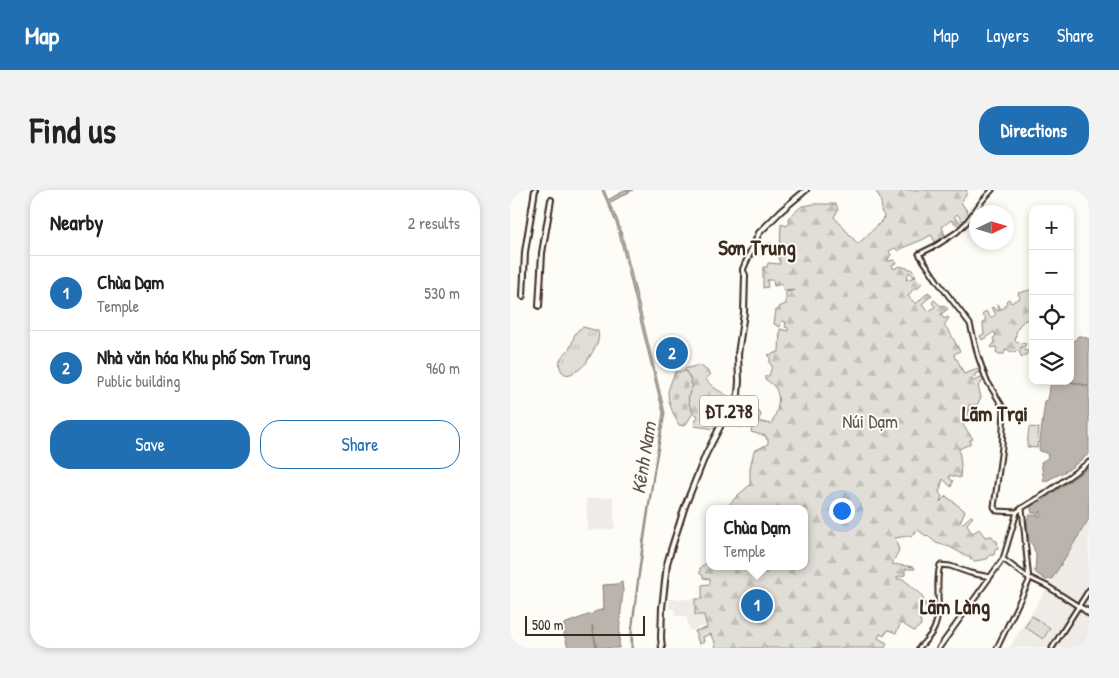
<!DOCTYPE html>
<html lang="en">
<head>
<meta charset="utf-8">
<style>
  body { margin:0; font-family:"Patrick Hand",sans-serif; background:#f2f2f2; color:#222 }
  .controls { position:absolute; right:15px; top:15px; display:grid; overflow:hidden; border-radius:10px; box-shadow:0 2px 8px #0003 }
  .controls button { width:45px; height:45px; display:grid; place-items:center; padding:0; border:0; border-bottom:1px solid #e0e0e0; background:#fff; color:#222; font:25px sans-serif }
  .compass { position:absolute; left:459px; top:15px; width:45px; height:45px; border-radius:50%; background:#fff; box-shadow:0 2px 8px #0003; rotate:86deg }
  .scale { position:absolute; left:15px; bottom:12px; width:120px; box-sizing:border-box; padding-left:5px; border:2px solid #3b2a1e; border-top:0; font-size:14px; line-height:18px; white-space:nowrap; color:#3b2a1e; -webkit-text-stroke:4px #fdfcf7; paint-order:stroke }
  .you { position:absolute; left:331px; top:320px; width:18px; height:18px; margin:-12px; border:4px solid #fff; border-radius:50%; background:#1a73e8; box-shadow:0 0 0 8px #1a73e833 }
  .badge { display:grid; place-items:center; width:32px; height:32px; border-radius:50%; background:#1f6fb2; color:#fff; font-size:16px; font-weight:700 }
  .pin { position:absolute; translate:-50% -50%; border:2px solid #fff; box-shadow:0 1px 5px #0006 }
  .popup { position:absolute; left:196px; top:315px; width:102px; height:65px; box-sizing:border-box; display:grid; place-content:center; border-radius:10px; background:#fff; filter:drop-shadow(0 1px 4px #0005); font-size:16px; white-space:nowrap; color:#767676 }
  .popup b { font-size:19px; color:#222 }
  .popup::after { content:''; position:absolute; left:50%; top:100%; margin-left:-10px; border:10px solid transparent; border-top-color:#fff }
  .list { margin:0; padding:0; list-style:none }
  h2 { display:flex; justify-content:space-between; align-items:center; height:65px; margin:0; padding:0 20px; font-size:21px }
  h2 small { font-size:16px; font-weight:400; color:#767676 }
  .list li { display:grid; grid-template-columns:32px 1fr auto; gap:15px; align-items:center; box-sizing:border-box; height:75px; padding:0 20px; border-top:1px solid #e0e0e0 }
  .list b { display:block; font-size:19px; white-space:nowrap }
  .list p { margin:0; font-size:16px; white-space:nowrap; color:#767676 }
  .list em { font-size:16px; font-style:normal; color:#767676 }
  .actions { display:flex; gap:10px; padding:15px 20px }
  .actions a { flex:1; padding:11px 0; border:1px solid #1f6fb2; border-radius:20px; text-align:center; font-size:18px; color:#1f6fb2 }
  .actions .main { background:#1f6fb2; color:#fff }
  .icon { flex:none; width:28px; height:28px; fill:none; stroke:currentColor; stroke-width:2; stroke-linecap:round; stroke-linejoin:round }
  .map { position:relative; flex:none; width:579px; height:458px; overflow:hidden; border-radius:20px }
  header { display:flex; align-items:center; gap:30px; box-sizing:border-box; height:70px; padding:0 25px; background:#1f6fb2; color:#fff }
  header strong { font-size:24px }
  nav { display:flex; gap:28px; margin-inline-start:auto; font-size:18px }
  .intro { display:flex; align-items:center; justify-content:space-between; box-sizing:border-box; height:120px; padding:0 30px }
  h1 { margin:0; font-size:35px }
  .button { padding:12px 22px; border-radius:20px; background:#1f6fb2; color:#fff; font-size:18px; font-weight:700 }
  main { display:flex; gap:30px; padding:0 30px }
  aside { flex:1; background:#fff; border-radius:20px; box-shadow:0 2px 8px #0003 }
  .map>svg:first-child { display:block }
  .built { fill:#efece7 }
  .grass { fill:url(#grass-tufts); stroke:#8e847a }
  .forest { fill:url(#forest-firs); stroke:#8e847a }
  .cemetery { fill:url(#cemetery-stones); stroke:#8e847a }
  .garden { fill:#e1ded7; stroke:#8e847a }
  .water { fill:#bbb4ad; stroke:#887d74 }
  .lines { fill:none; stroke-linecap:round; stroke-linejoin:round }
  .secondary-casing { stroke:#3b2a1e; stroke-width:7 }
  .primary-casing { stroke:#3b2a1e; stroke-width:8 }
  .secondary { stroke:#fdfcf7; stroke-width:3 }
  .primary { stroke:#fdfcf7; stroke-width:4 }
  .labels { text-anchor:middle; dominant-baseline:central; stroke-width:4; stroke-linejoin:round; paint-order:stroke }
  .shield { fill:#fdfcf7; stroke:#75695f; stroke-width:1 }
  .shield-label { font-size:18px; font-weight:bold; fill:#3b2a1e }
  .park-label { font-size:19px; fill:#64574c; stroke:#fdfcf7 }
  .water-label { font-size:20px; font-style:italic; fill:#615349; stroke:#fdfcf7 }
  .quarter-label { font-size:21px; font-weight:bold; fill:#3b2a1e; stroke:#fdfcf7 }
</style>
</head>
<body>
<header>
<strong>Map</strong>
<nav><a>Map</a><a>Layers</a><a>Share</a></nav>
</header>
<div class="intro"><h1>Find us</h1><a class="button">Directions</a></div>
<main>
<aside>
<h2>Nearby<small>2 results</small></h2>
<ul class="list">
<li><span class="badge">1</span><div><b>Chùa Dạm</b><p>Temple</p></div><em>530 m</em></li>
<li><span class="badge">2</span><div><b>Nhà văn hóa Khu phố Sơn Trung</b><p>Public building</p></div><em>960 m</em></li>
</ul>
<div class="actions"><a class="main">Save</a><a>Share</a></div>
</aside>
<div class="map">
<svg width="579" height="458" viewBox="0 0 579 458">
  <defs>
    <pattern id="grass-tufts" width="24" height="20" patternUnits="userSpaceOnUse" patternTransform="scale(1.25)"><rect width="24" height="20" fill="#e1ded7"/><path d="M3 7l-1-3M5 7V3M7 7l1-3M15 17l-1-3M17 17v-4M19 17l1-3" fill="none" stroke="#c2bfb8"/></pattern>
    <pattern id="forest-firs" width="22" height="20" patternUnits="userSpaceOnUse" patternTransform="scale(1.25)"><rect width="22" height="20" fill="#e1ded7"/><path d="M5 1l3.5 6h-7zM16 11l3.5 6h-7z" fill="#c2bfb8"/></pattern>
    <pattern id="cemetery-stones" width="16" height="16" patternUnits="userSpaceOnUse" patternTransform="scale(1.25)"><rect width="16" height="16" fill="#e1ded7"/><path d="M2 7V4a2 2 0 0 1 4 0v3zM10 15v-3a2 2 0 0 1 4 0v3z" fill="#c2bfb8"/></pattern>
  </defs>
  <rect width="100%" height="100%" fill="#fdfcf7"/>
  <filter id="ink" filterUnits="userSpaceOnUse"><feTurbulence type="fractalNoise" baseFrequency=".02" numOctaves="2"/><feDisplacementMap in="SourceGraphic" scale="10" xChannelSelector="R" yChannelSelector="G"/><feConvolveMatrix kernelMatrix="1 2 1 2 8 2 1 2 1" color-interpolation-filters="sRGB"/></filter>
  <g filter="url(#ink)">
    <!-- built -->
    <g class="built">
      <path d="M103,307L105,338L104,339L78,341L76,309Z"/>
      <path d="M579,331V458H499L536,400Z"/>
      <path d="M160,409H184L185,425H194L196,435L180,441L176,426H164L165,419H159Z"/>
    </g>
    <!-- grass -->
    <g class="grass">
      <path d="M73,137L88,141C90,151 86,155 82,163C80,166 78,170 76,173C71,179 56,191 51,180C49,176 49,172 51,168C53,165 57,162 59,159C65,151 61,143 73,137Z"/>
      <path d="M519,237L529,238L527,258L517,257Z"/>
    </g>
    <!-- forest -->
    <g class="forest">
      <path d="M365,0H457L456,5L451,12L459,24L454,33L447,24L444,27L453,34L450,37L441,30L432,37L436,48L426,53L421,45C411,52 398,54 388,61L385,58L379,61L381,65L378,69V71L385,70L386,73L382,75L384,79L389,76L401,79L406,86L404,87L399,82L396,90L406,87L412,93L407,99L405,97L398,106L406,114L418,102L422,105L412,114L419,121L425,117L422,113L424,110L431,116L433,115L438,119L431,124L434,129L438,127L439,128L434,135L439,141L450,161L444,164L445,169H447L454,184L468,179L470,182L465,184V186L461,190L463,191L474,187L475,189L468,196L471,207L467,215H459L458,226L453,225V235L463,249L460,250V254L449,259L451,275L450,288L440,285L439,288L443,291L441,297L433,289L429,303L432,306L430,312L436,306L455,321L450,332L453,333L461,326L463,327L457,334L459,339L463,343L469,339L475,347L482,346L485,351H487L488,358L485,359L484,365H480L477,369L465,371L440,357L426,353L417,345L416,346L408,340L401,347L398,346L385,348L389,360L382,374L404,377L405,379H395V385L387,387V389H393L411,404L416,415L409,421L411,435L404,441L391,433L386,443L378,440L374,446L370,444L368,448L377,453L375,458H206L204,449L202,448L201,444L193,447L194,452L189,454L185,441L197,438L194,425H185V409H192V395L200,394V389L193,388V385L190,384V378L196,373L198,376L211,377V376H294V319H215L228,305L240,295V278L244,261L258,254V249H256V246L241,242L242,238L229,237L226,230L231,229L232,231L241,230L242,221H249L251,225L248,231L261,234C268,222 273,204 262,194C260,192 257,191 255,189V186H259L262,176L259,172H260V166L258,165L269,162L270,139L278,141V138L275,137L276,132L272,131L270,137L264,134L266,120H269V117L276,114V102L285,100L273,101L272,94L264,96L263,90H257L258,97L253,98V77H257L258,73L270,74L266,60L256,61L259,53L269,56L270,58L271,34L277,36L280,32L278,28L292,16L305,14H326L328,20L324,27L348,54L373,30L374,26L371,21C373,14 369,5 365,0Z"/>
      <path d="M520,100L523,101V130H515C507,136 506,142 505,151L516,154L514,157H511L510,158L519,162L512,168L509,161L502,162L496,159L494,164H489L486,162L487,158L485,157L482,158L481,157L485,152L483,148L486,146L484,142L472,150L470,146L474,144L473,134L476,128L472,125L476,121L481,128L486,124L481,118L483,117L487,121L489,120L487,114H488L491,119L495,117V115L497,113L496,111L499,109L501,113L503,112L504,111L510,108L508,103Z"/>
      <path d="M190,175L201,184L196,189C201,198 211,201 219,207V210L216,211C216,220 206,225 204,234L206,237L205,239L184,236L185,232L188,226C176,220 176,206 183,196C179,191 179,185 174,179Z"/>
    </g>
    <!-- cemetery -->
    <path class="cemetery" d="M176,181L181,190L180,192L183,196C176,206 178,213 183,223L175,236L169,235C164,226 158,213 158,202C159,196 163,188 165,182Z"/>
    <!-- garden -->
    <path class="garden" d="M522,426L540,438L533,449L515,437Z"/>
    <!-- water -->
    <g class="water">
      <path d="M92,0H94L98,10L115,0H123L99,13L107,29L112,44L155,223L145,278L129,388L122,442L123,458H121V442L132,355L153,223L107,35Z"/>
      <path d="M568,146H572L579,149V196L560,191V152L565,150Z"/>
      <path d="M541,191H557L579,197V264L558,280L534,292L531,272L538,268L537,263L530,261L529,258L535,211L538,210Z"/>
      <path d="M579,277V329L542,389L536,390L527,384L525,382L526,365L523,356L519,351L517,330L519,325L531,326V321L529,324L522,323L520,315L529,309L531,312Z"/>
      <path d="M111,392H112L113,401L110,430L109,458H87L82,435L86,458H58L53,440L54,434L78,425H81L84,422L94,419L93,395L107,394Z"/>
    </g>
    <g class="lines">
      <defs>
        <g id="secondary">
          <path d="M482,0L472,11L456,33L447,42L427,55L409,64L428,92L460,134L468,166L476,189L494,219L492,257L484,317L487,321L507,322"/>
          <path d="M493,369L516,386L537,396L568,416L579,421"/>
          <path d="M569,416L579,424"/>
          <path d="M409,458C414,452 421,446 424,439C433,419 424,396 430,375L440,376L460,383L480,387"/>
          <path d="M429,458L493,369L507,322L512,318"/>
          <path d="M487,458L519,391L512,318L535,304L579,272"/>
          <path d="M542,458L579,400"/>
        </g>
        <g id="primary">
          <path d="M13,106L15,62L25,0"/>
          <path d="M29,116L32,63L41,10"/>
          <path d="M152,458L151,448L152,418L157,374L161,360L175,316L196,264L212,233L228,205L229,191L228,164L234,123L235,85L233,81V79L249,43L271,21L296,0"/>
        </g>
      </defs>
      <!-- secondary casing -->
      <use href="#secondary" class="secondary-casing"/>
      <!-- primary casing -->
      <use href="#primary" class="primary-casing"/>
      <!-- secondary -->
      <use href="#secondary" class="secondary"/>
      <!-- primary -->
      <use href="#primary" class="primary"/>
    </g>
  </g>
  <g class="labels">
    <!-- shield labels -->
    <rect class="shield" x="190" y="205.5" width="58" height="31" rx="4"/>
    <g class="shield-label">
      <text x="219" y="221">ĐT.278</text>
    </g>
    <!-- park labels -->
    <g class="park-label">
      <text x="360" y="231">Núi Dạm</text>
    </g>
    <!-- water labels -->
    <g class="water-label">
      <text transform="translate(133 268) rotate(-81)">Kênh Nam</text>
    </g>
    <!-- quarter labels -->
    <g class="quarter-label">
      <text x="247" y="57">Sơn Trung</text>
      <text x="485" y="223">Lãm Trại</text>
      <text x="445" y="416">Lãm Làng</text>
    </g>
  </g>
</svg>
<div class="controls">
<button>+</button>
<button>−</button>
<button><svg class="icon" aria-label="locate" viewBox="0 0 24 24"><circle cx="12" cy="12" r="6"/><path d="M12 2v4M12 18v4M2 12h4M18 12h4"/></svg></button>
<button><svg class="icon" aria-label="layers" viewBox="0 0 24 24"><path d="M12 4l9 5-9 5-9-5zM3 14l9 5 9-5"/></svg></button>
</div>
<svg class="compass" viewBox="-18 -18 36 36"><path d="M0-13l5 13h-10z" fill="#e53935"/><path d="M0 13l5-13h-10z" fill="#767676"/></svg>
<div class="scale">500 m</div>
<div class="you"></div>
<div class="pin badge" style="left:247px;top:415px">1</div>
<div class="popup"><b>Chùa Dạm</b>Temple</div>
<div class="pin badge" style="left:162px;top:163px">2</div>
</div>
</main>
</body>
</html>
